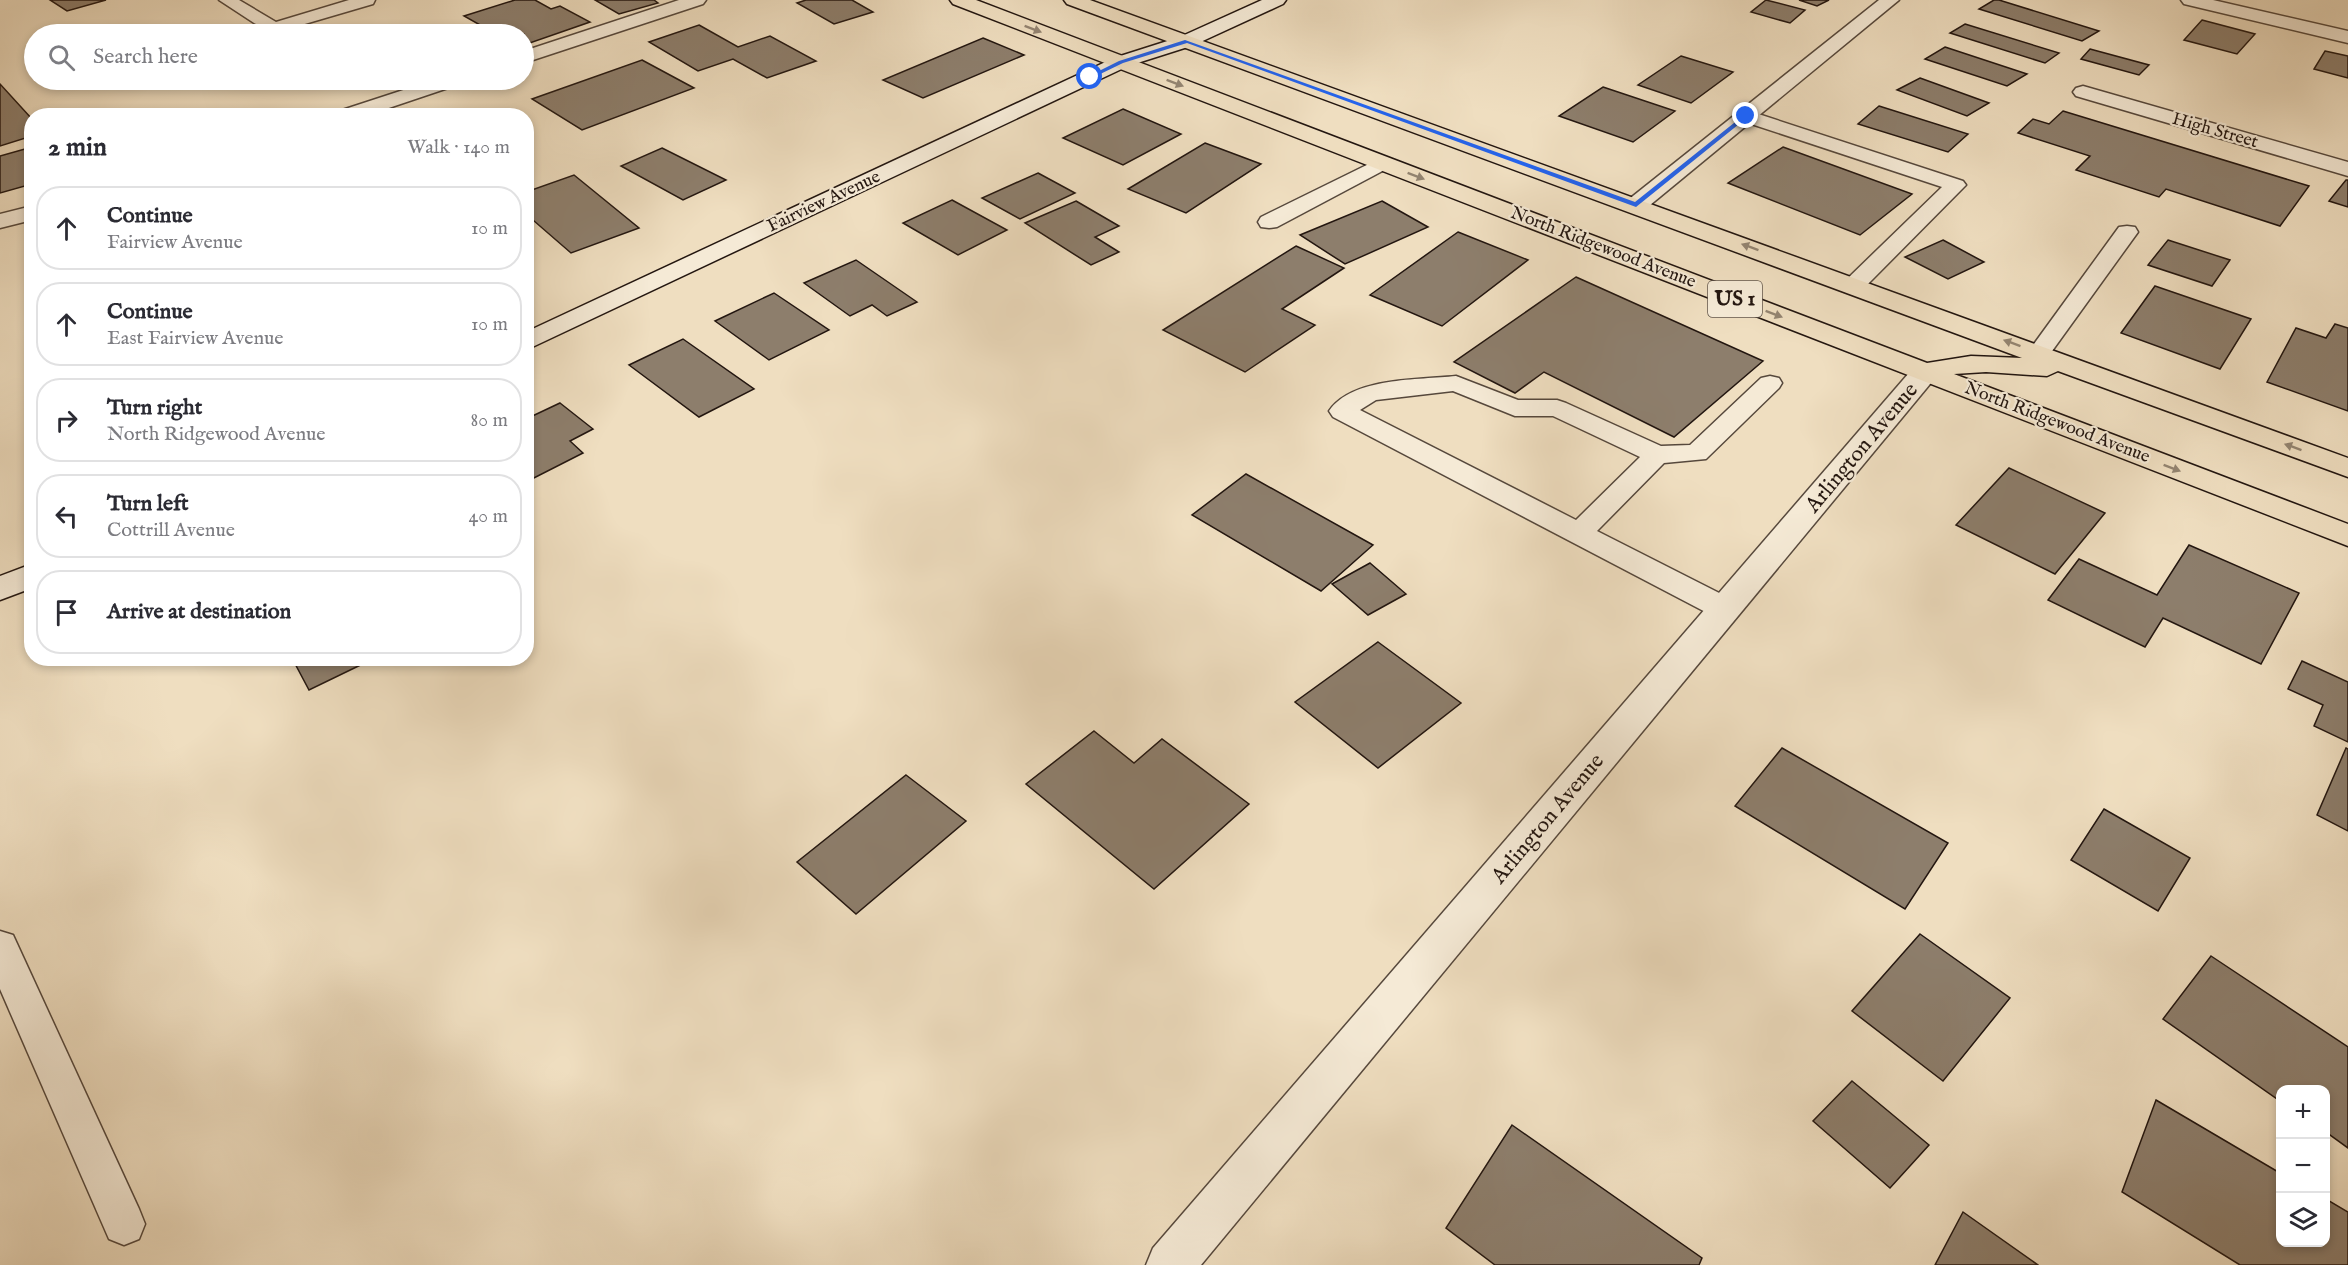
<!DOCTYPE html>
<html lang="en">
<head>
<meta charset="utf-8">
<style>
  body { margin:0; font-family:"IM FELL English",serif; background:#f7f7f7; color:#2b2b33 }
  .controls { position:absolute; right:18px; bottom:18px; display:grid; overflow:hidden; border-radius:12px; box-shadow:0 3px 9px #0003 }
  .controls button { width:54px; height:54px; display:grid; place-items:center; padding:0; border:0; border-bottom:2px solid #e1e1e2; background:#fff; color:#2b2b33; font:30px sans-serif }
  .stop { position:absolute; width:18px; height:18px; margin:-14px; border:4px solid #2563eb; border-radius:50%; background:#fff }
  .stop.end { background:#2563eb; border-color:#fff; box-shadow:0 2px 6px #0008 }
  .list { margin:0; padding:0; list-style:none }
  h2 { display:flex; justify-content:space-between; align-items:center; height:78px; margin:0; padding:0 24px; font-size:26px }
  h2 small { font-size:20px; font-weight:400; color:#7c7c81 }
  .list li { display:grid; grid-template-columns:39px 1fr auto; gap:18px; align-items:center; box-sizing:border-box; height:84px; margin:0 12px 12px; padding:0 12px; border:2px solid #e1e1e2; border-radius:24px }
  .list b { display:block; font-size:22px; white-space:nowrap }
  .list p { margin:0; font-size:20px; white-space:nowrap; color:#7c7c81 }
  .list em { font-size:20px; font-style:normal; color:#7c7c81 }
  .icon { flex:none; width:33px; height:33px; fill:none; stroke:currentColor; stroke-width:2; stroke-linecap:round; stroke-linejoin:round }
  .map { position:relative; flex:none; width:2348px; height:1265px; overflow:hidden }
  .search { position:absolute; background:#fff; box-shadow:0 3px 9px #0003; left:24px; top:24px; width:510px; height:66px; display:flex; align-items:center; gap:15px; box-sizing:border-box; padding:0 21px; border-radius:33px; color:#7c7c81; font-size:22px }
  .panel { position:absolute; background:#fff; box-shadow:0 3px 9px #0003; left:24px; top:108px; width:510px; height:558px; border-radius:24px }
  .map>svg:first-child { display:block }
  .building { fill:#8d7e6c; stroke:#231610; stroke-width:1.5 }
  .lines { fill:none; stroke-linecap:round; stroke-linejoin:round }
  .service-casing { stroke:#56483c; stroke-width:3 }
  .minor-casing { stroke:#56483c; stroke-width:3 }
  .secondary-casing { stroke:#231610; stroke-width:3 }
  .primary-casing { stroke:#231610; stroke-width:3 }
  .service { fill:#f5ead6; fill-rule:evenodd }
  .minor { fill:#f5ead6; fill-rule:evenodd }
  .secondary { fill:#f5ead6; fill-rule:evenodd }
  .primary { fill:#efdec0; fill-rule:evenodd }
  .oneway { fill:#938471 }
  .route { fill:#2563eb }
  .labels { text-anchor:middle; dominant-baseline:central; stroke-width:4.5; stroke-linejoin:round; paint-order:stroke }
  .far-street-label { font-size:18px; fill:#231610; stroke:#f5ead6 }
  .shield { fill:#f5ead6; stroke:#62564b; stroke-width:1.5 }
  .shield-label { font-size:21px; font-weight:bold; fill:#231610 }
  .street-label { font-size:22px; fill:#231610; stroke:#f5ead6 }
</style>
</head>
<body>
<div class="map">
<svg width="2348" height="1265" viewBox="0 0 2348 1265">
  <rect width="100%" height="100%" fill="#efdec0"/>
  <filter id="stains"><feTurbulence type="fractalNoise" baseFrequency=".00333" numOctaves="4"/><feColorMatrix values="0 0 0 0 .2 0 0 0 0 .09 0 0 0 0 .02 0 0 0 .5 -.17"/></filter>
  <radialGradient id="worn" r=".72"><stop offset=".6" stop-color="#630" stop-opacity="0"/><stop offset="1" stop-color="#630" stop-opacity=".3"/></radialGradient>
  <!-- building -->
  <g class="building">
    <path d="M50,0H106L67,11Z"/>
    <path d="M515,0H535L551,9L560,6L590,22L524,45V34H496L464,16Z"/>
    <path d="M595,0H654L658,3L619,14Z"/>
    <path d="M806,0H852L873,12L834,24L797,3Z"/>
    <path d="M1766,0L1805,10L1790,23L1751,12Z"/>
    <path d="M1799,0H1829L1817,6Z"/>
    <path d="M1994,0H1999L2099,31L2082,41L1979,9Z"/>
    <path d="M2202,20L2255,34L2237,54L2184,40Z"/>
    <path d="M1965,24L2059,53L2045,63L1950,33Z"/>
    <path d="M699,25L738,47L770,36L816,61L767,78L733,59L698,71L649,42Z"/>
    <path d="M983,38L1024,55L923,98L883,80Z"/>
    <path d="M1945,47L2027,74L2007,86L1925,59Z"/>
    <path d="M2090,49L2149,65L2139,75L2081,59Z"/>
    <path d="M2325,51L2348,56V78L2314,69Z"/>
    <path d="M1681,56L1733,72L1691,103L1638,85Z"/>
    <path d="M642,60L694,88L582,130L532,99Z"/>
    <path d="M1920,78L1989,103L1967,116L1897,90Z"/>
    <path d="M0,84L32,119V136L0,146Z"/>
    <path d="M1603,87L1675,111L1633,142L1559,116Z"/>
    <path d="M1879,106L1968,134L1948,152L1858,124Z"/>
    <path d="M1123,109L1181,134L1123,165L1063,138Z"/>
    <path d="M2063,111L2309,186L2280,226L2166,189L2159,197L2076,170L2090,156L2018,133L2033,119L2049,124Z"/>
    <path d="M1205,143L1261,164L1186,213L1128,189Z"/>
    <path d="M32,147V184L0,193V156Z"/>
    <path d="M1783,147L1912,194L1860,235L1728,183Z"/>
    <path d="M662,148L726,180L683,200L621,166Z"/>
    <path d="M1038,173L1075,193L1020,219L982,198Z"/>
    <path d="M574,175L639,228L571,253L526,214V192Z"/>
    <path d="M2346,180H2348V207L2329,201Z"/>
    <path d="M952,200L1007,230L958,255L903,223Z"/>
    <path d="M1076,201L1119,226L1095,237L1119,252L1091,265L1025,223Z"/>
    <path d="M1382,201L1428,227L1345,264L1300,235Z"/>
    <path d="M1458,232L1528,260L1442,326L1370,295Z"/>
    <path d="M1943,240L1984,262L1948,279L1905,257Z"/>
    <path d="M2168,240L2230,260L2212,286L2148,265Z"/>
    <path d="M1296,246L1344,268L1282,309L1315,325L1245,372L1163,330Z"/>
    <path d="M856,260L917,302L887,316L872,305L850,316L804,283Z"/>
    <path d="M1576,277L1763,361L1674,437L1544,372L1515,393L1454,362Z"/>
    <path d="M2155,286L2251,319L2220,369L2121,333Z"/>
    <path d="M774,293L829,330L769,360L715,321Z"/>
    <path d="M2335,324L2348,328V411L2267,382L2296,328L2326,338Z"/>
    <path d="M683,339L754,389L699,417L629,365Z"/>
    <path d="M560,403L593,429L570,441L583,453L526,482V419Z"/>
    <path d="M2009,468L2105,513L2055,574L1956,525Z"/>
    <path d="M1246,474L1373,545L1321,591L1192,515Z"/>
    <path d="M2189,545L2299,593L2261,664L2163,618L2145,647L2048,600L2079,559L2157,595Z"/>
    <path d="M1370,563L1406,594L1368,615L1332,584Z"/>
    <path d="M1378,642L1461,703L1378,768L1295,702Z"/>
    <path d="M292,658H375L309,690Z"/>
    <path d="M2302,661L2348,682V742L2314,726L2323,705L2288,689Z"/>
    <path d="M1094,731L1134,763L1162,739L1249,804L1154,889L1026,784Z"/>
    <path d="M1782,748L1948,843L1905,909L1735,806Z"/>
    <path d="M2346,748L2348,749V831L2317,815Z"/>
    <path d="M906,775L966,821L856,914L797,862Z"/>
    <path d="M2104,809L2190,858L2158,911L2071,860Z"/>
    <path d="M1920,934L2010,998L1943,1081L1852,1011Z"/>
    <path d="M2211,956L2348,1047V1148L2326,1132V1090H2280V1101L2163,1019Z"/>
    <path d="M1852,1081L1929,1145L1890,1188L1813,1121Z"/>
    <path d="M2156,1100L2280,1173V1242H2326V1199L2348,1212V1265H2240L2122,1192Z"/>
    <path d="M1512,1125L1702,1258L1699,1265H1495L1446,1228Z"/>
    <path d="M1963,1212L2038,1265H1935Z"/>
  </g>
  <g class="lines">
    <defs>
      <g id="service">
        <path d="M219,0H239L276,22L349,0H375L373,4L274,33L268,32Z"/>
        <path d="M1746,110L1963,181L1966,185L1862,290L1854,292L1846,290L1843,285L1846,280L1942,187L1739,120L1737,116L1739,112Z"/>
        <path d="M1383,157L1390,159L1393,163L1390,167L1277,227L1269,228L1261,227L1258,222L1261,217Z"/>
        <path d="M2127,226L2135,227L2138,232L2047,358L2039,360L2031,358L2027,353L2031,348L2119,227Z"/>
        <path d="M1456,376L1518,400H1557L1566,403L1661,446L1690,445L1761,378L1770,376L1779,378L1782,383L1779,388L1706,459L1664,463L1597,531L1735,601L1740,609L1735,617L1725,620L1715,617L1333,417L1329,411C1352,377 1419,380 1456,376ZM1453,391L1515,416H1553L1640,457L1576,520L1360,410L1376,400Z"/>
        <path d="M0,931L13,935L139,1209L145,1224L139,1239L124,1245L109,1239L0,989Z"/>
      </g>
      <g id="minor">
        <path d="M679,0H706L703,4L524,63V51Z"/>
        <path d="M1879,0H1899L1644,210L1636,212L1628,210L1625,205L1628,200Z"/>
        <path d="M2181,0H2213L2348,31V43L2184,4Z"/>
        <path d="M434,80H463L460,84L365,116H333L336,112Z"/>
        <path d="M2083,86L2348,162V176L2076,96L2073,92L2076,88Z"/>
        <path d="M32,206V220L0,228V214Z"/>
        <path d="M1925,364L1935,366L1938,372L1935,378L1201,1265H1146L1153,1248L1915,366Z"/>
      </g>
      <g id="secondary">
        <path d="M1262,0H1286L1283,4L1194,45L1128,66L526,350V332L1114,58L1180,37Z"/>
        <path d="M32,564V588L0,600V576Z"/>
      </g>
      <path id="primary" d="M950,0H976L1927,363L1971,356L2022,358L1067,4L1064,0H1090L2348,458V477L2058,371L2047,376L1986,372L1954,374L2348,524V546L953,4Z"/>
    </defs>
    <!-- service casing -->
    <use href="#service" class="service-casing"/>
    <!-- minor casing -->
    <use href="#minor" class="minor-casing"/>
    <!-- secondary casing -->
    <use href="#secondary" class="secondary-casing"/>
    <!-- primary casing -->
    <use href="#primary" class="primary-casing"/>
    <!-- service -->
    <use href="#service" class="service"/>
    <!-- minor -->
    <use href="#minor" class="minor"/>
    <!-- secondary -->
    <use href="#secondary" class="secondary"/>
    <!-- primary -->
    <use href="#primary" class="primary"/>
  </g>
  <!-- one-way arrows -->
  <defs><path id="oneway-solid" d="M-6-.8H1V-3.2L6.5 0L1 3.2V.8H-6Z" transform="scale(1.5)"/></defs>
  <g class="oneway">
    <use href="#oneway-solid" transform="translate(1033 29) rotate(21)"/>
    <use href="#oneway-solid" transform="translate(1175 83) rotate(21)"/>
    <use href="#oneway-solid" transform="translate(1416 176) rotate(21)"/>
    <use href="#oneway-solid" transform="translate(1750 247) rotate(-160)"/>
    <use href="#oneway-solid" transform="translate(1774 314) rotate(21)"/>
    <use href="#oneway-solid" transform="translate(2012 343) rotate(-160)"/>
    <use href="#oneway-solid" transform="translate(2293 447) rotate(-160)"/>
    <use href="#oneway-solid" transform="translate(2172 468) rotate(21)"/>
  </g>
  <!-- route -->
  <path class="route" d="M1185,40L1635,202L1744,115L1749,116L1636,207L1187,43L1123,63L1092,78L1087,77L1119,61Z"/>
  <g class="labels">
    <!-- far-street labels -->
    <g class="far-street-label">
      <text transform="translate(2215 131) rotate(16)">High Street</text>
      <text transform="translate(824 202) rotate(-25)">Fairview Avenue</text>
      <text transform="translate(1603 248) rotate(21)">North Ridgewood Avenue</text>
      <text transform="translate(2057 423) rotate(21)">North Ridgewood Avenue</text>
    </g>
    <!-- shield labels -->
    <rect class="shield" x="1708" y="281" width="54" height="36" rx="4.5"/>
    <g class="shield-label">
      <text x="1735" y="299">US 1</text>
    </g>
    <!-- street labels -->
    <g class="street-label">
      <text transform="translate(1862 448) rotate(-50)">Arlington Avenue</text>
      <text transform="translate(1548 819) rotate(-50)">Arlington Avenue</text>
    </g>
  </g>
  <rect width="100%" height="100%" filter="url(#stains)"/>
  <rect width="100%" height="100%" fill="url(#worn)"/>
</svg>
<div class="controls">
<button>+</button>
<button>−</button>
<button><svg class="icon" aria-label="layers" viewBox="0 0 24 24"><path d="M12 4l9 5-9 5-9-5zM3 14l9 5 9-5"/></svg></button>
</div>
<div class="stop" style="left:1090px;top:77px"></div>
<div class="stop end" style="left:1746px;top:116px"></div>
<div class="search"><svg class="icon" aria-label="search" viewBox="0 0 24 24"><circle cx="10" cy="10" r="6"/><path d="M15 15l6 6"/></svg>Search here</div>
<section class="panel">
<h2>2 min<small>Walk · 140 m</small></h2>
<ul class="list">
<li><svg class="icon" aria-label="ahead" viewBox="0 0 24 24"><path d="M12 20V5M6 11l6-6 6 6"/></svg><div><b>Continue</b><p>Fairview Avenue</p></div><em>10 m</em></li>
<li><svg class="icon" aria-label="ahead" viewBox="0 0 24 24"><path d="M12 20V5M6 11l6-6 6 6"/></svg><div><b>Continue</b><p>East Fairview Avenue</p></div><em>10 m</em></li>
<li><svg class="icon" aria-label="right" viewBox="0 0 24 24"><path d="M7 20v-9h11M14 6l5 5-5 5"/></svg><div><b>Turn right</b><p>North Ridgewood Avenue</p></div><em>80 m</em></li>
<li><svg class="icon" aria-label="left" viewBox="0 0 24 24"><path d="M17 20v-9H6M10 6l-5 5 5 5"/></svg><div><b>Turn left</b><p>Cottrill Avenue</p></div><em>40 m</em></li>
<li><svg class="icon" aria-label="arrive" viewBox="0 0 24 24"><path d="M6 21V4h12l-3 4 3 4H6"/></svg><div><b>Arrive at destination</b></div></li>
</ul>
</section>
</div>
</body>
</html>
